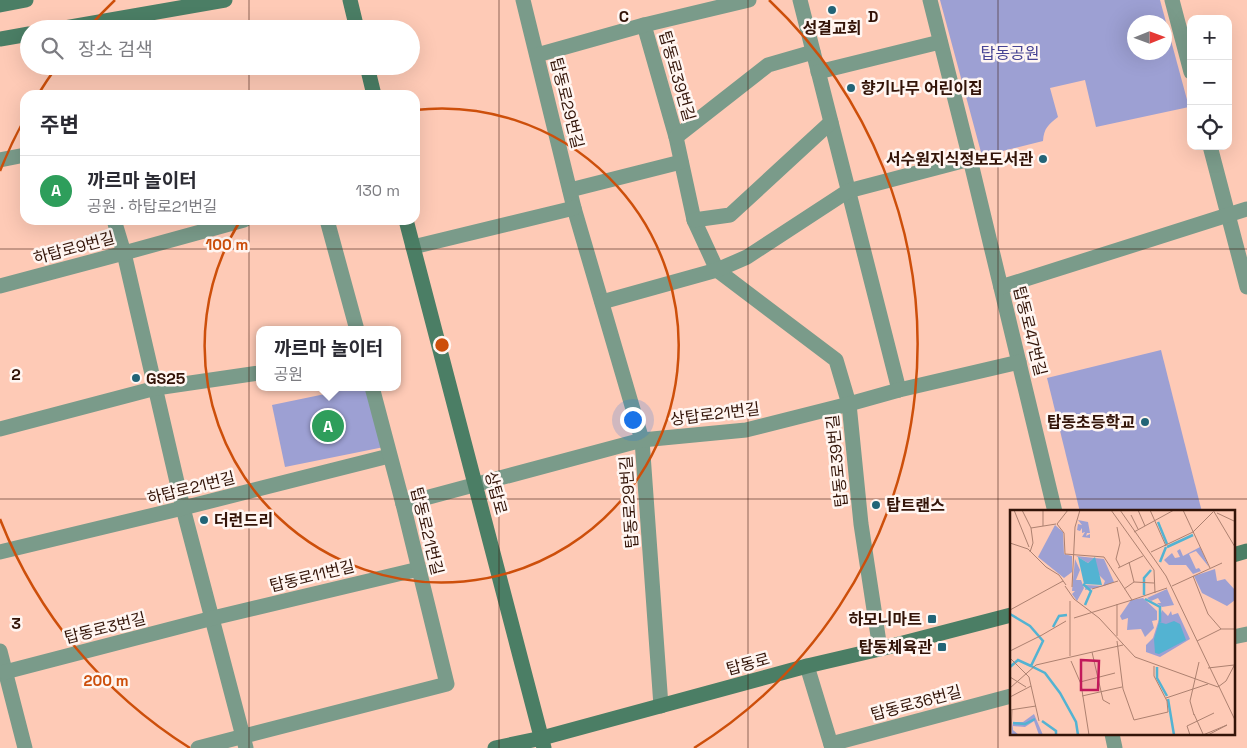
<!DOCTYPE html>
<html lang="ko">
<head>
<meta charset="utf-8">
<style>
  body { margin:0; font-family:"Space Grotesk","Noto Sans KR",sans-serif; background:#f7f7f7; color:#2b2b33 }
  .controls { position:absolute; right:15px; top:15px; display:grid; overflow:hidden; border-radius:10px; box-shadow:0 5px 20px #0002 }
  .controls button { width:45px; height:45px; display:grid; place-items:center; padding:0; border:0; border-bottom:1px solid #e1e1e2; background:#fff; color:#2b2b33; font:25px sans-serif }
  .compass { position:absolute; left:1127px; top:15px; width:45px; height:45px; border-radius:50%; background:#fff; box-shadow:0 5px 20px #0002; rotate:89deg }
  .you { position:absolute; left:632px; top:419px; width:18px; height:18px; margin:-12px; border:4px solid #fff; border-radius:50%; background:#1a73e8; box-shadow:0 0 0 8px #1a73e833 }
  .badge { display:grid; place-items:center; width:32px; height:32px; border-radius:50%; background:#2563eb; color:#fff; font-size:16px; font-weight:700 }
  .pin { position:absolute; translate:-50% -50%; border:2px solid #fff; box-shadow:0 1px 5px #0006 }
  .popup { position:absolute; left:256px; top:326px; width:145px; height:65px; box-sizing:border-box; display:grid; place-content:center; border-radius:10px; background:#fff; filter:drop-shadow(0 1px 4px #0005); font-size:16px; white-space:nowrap; color:#7c7c81 }
  .popup b { font-size:19px; color:#2b2b33 }
  .popup::after { content:''; position:absolute; left:50%; top:100%; margin-left:-10px; border:10px solid transparent; border-top-color:#fff }
  .list { margin:0; padding:0; list-style:none }
  h2 { display:flex; justify-content:space-between; align-items:center; height:65px; margin:0; padding:0 20px; font-size:21px }
  h2 small { font-size:16px; font-weight:400; color:#7c7c81 }
  .list li { display:grid; grid-template-columns:32px 1fr auto; gap:15px; align-items:center; box-sizing:border-box; height:70px; padding:0 20px; border-top:1px solid #e1e1e2 }
  .list b { display:block; font-size:19px; white-space:nowrap }
  .list p { margin:0; font-size:16px; white-space:nowrap; color:#7c7c81 }
  .list em { font-size:16px; font-style:normal; color:#7c7c81 }
  .icon { flex:none; width:28px; height:28px; fill:none; stroke:currentColor; stroke-width:2; stroke-linecap:round; stroke-linejoin:round }
  .map { position:relative; flex:none; width:1247px; height:748px; overflow:hidden }
  .search { position:absolute; background:#fff; box-shadow:0 5px 20px #0002; left:20px; top:20px; width:400px; height:55px; display:flex; align-items:center; gap:12px; box-sizing:border-box; padding:0 18px; border-radius:28px; color:#7c7c81; font-size:19px }
  .panel { position:absolute; background:#fff; box-shadow:0 5px 20px #0002; left:20px; top:90px; width:400px; height:135px; border-radius:15px }
  .map>svg:first-child { display:block }
  .green { fill:#9da0d3; fill-rule:evenodd }
  .lines { fill:none; stroke-linecap:round; stroke-linejoin:round }
  .street { stroke:#7a9b8a; stroke-width:15 }
  .secondary { stroke:#4b7e65; stroke-width:15 }
  .grid { fill:none; stroke:#331408; stroke-width:1; stroke-opacity:0.55 }
  .ring { fill:none; stroke:#cd4f0b; stroke-width:2.5 }
  .poi-dot { fill:#226477; stroke:#fff6f2; stroke-width:2 }
  .labels { text-anchor:middle; dominant-baseline:central; stroke-width:5; stroke-linejoin:round; paint-order:stroke }
  .poi-label { font-size:16px; font-weight:bold; fill:#331408; stroke:#fff6f2; text-anchor:start }
  .park-label { font-size:16px; fill:#464293; stroke:#fff6f2 }
  .street-label { font-size:16px; fill:#331408; stroke:#fff6f2 }
  .inset-river { fill:none; stroke:#53b3d2; stroke-width:2.5 }
  .inset-road { fill:none; stroke:#ad8170; stroke-width:1 }
  .view { fill:#c2185b; fill-opacity:0.15; stroke:#c2185b; stroke-width:2.5 }
  .inset-edge { fill:none; stroke:#331408; stroke-width:2.5 }
  .grid-label { font-size:16px; text-anchor:middle; font-weight:bold; fill:#331408; stroke:#fff6f2; stroke-width:5; stroke-linejoin:round; paint-order:stroke }
  .centre { fill:#cd4f0b; stroke:#fff6f2; stroke-width:2.5 }
  .ring-label { font-size:15px; text-anchor:middle; font-weight:bold; fill:#cd4f0b; stroke:#fff6f2; stroke-width:5; stroke-linejoin:round; paint-order:stroke }
</style>
</head>
<body>
<div class="map">
<svg width="1247" height="748" viewBox="0 0 1247 748">
  <rect width="100%" height="100%" fill="#fecab6"/>
  <!-- green -->
  <g class="green">
    <path d="M940,0H1160L1189,107L1096,127L1085,80L1050,88L1058,117C1048,125 1044,128 1043,141L982,156ZM1134,22H1164V52H1134Z"/>
    <path d="M1161,350L1202,512H1080L1047,378Z"/>
    <path d="M359,387H372L384,447L285,467L272,405Z"/>
  </g>
  <g class="lines">
    <!-- street -->
    <g class="street">
      <path d="M523,0L574,208L642,440L661,706"/>
      <path d="M800,0L899,390"/>
      <path d="M930,0L970,159L1055,512"/>
      <path d="M1172,0L1191,72"/>
      <path d="M644,25L676,137L694,220L717,270L836,360L849,404L861,524L880,649"/>
      <path d="M537,55L644,25L749,0"/>
      <path d="M818,72L940,42"/>
      <path d="M676,137L768,65L813,52"/>
      <path d="M1210,146L1247,287"/>
      <path d="M0,160L25,155"/>
      <path d="M570,190L681,162"/>
      <path d="M114,220L124,253L183,508L246,748"/>
      <path d="M327,220L357,330"/>
      <path d="M694,220L730,215L831,122"/>
      <path d="M413,247L574,208"/>
      <path d="M0,286L124,253L244,220"/>
      <path d="M1001,287L1247,209"/>
      <path d="M602,302L717,270L747,257L848,191L970,159"/>
      <path d="M0,429L156,388L259,373"/>
      <path d="M403,504L642,440L746,430L849,404L899,390L1019,362"/>
      <path d="M0,552L183,508L389,456"/>
      <path d="M1233,637L1247,634"/>
      <path d="M0,651L25,748"/>
      <path d="M807,666L832,748"/>
      <path d="M5,672L213,618L419,569"/>
      <path d="M1112,734L1115,748"/>
      <path d="M831,744L1011,696"/>
      <path d="M198,748L447,684L403,504L372,387"/>
    </g>
    <!-- secondary -->
    <g class="secondary">
      <path d="M350,0L357,29"/>
      <path d="M0,5L26,0"/>
      <path d="M59,29L225,0"/>
      <path d="M0,39L29,34"/>
      <path d="M367,66L374,95"/>
      <path d="M406,220L544,748"/>
      <path d="M1233,555L1247,551"/>
      <path d="M495,748L542,738L807,666L880,649L1011,615"/>
    </g>
  </g>
  <!-- grid -->
  <path class="grid" d="M249,0V29M499,0V748M748,0V748M998,0V748M249,66V95M249,220V748M0,249H1247M0,499H1247"/>
  <!-- distance rings -->
  <g class="ring">
    <path d="M415 110A237 237 0 1 1 240 221"/>
    <path d="M190 748A475 475 0 0 1 0 519M0 171A475 475 0 0 1 25 118M39 93A475 475 0 0 1 55 69M89 27A475 475 0 0 1 115 0M769 0A475 475 0 0 1 694 748"/>
  </g>
  <!-- markers -->
  <g class="poi-dot">
    <circle cx="832" cy="10" r="5"/>
    <circle cx="851" cy="88" r="5"/>
    <circle cx="1043" cy="159" r="5"/>
    <circle cx="136" cy="378" r="5"/>
    <circle cx="1145" cy="422" r="5"/>
    <circle cx="876" cy="505" r="5"/>
    <circle cx="204" cy="520" r="5"/>
    <rect x="927" y="614" width="10" height="10" rx="2.5"/>
    <rect x="937" y="642" width="10" height="10" rx="2.5"/>
  </g>
  <g class="labels">
    <!-- poi labels -->
    <g class="poi-label">
      <text x="832" y="28" text-anchor="middle">성결교회</text>
      <text x="861" y="88">향기나무 어린이집</text>
      <text x="1033" y="159" text-anchor="end">서수원지식정보도서관</text>
      <text x="146" y="378">GS25</text>
      <text x="1135" y="422" text-anchor="end">탑동초등학교</text>
      <text x="886" y="505">탑트랜스</text>
      <text x="214" y="520">더런드리</text>
      <text x="922" y="619" text-anchor="end">하모니마트</text>
      <text x="932" y="647" text-anchor="end">탑동체육관</text>
    </g>
    <!-- park labels -->
    <g class="park-label">
      <text x="1010" y="53">탑동공원</text>
    </g>
    <!-- street labels -->
    <g class="street-label">
      <text transform="translate(677 76) rotate(74)">탑동로39번길</text>
      <text transform="translate(567 103) rotate(76)">탑동로29번길</text>
      <text transform="translate(74 248) rotate(-15)">하탑로9번길</text>
      <text transform="translate(1030 331) rotate(76)">탑동로47번길</text>
      <text transform="translate(715 414) rotate(-7)">상탑로21번길</text>
      <text transform="translate(837 461) rotate(-96)">탑동로39번길</text>
      <text transform="translate(191 488) rotate(-14)">하탑로21번길</text>
      <text transform="translate(496 493) rotate(75)">상탑로</text>
      <text transform="translate(629 502) rotate(-94)">탑동로29번길</text>
      <text transform="translate(427 531) rotate(76)">탑동로21번길</text>
      <text transform="translate(312 576) rotate(-14)">탑동로11번길</text>
      <text transform="translate(105 628) rotate(-14)">탑동로3번길</text>
      <text transform="translate(748 664) rotate(-15)">탑동로</text>
      <text transform="translate(916 703) rotate(-15)">탑동로36번길</text>
    </g>
  </g>
  <!-- overview -->
  <g transform="translate(1010 510)">
    <rect width="225" height="225" fill="#fecab6"/>
    <path d="M68,10L78,12L80,23H77L76,26L80,24V28L72,27L75,22L72,23V18L70,21L67,20L68,14L72,15ZM45,15L53,22L54,44L62,46V62L54,68L28,47ZM190,37L199,57L186,41L179,44L186,59L189,58L191,61L183,64L176,55H159L154,50L162,43L165,48L170,47L167,41L170,39L173,46ZM66,46L94,49L104,72L94,76L75,80L76,75L93,76L95,71L86,62L83,49L78,53ZM65,49L70,60L66,70H71L74,78L67,91L62,84L65,81H62ZM205,59L207,71L215,69L225,80V90L217,96L192,83L184,66ZM157,79L164,95L152,97L147,93H151L148,88L141,91L137,88ZM133,88L147,101V110L142,111L144,118L135,127L131,119L117,120L118,108L112,110L110,106L121,90ZM152,100L158,106L161,101L162,105L168,103L180,129L150,147L136,142V135L143,128ZM24,204L33,225H29L24,211L15,217L3,216V220L9,225H1L3,212H13Z" fill="#9da0d3"/>
    <path d="M68,47L78,53L85,47L92,75L74,74ZM164,111L170,114L176,130L149,144L145,143L144,129L149,112L156,114Z" fill="#53b3d2"/>
    <path class="inset-river" d="M148,12L157,34M157,37L183,25M150,52L156,37M73,74L81,81L75,95M134,85V68L141,60M135,89L150,97V112M0,104L20,116L33,131L21,156L35,163L50,183L66,212L68,225M43,117L49,106L57,105M0,157L8,150L21,156M147,157V168L157,186M158,189L164,225M32,211L46,221V225M3,213L15,214L25,209"/>
    <path class="inset-road" d="M4,0L19,37M12,0L21,18M33,0V16M101,0L144,60L145,83M110,0L156,66L225,210M128,0L135,16M140,0L156,36M173,0L200,58M203,0L225,37M207,3L224,11M121,5L128,19M47,14L54,23L55,44L94,47L122,90L64,108M47,14L58,0M107,17L110,33L106,49L110,57M21,18L46,14M124,22L164,0M0,33L18,39L36,57L49,65L56,75M20,42L23,33L21,18M141,42L183,22L203,2M119,52L124,72M108,58L133,46M183,66L198,104L211,119M55,76L64,89L89,108L125,147L208,177M162,76L212,53M62,77L65,17L70,0M82,79L108,71M114,79L124,72L144,73M122,90L157,78M0,100L53,71M32,125L56,111M107,126V94M107,131L113,179L124,210L158,202L157,191L144,166V156M187,131L211,119H225M0,141L32,125M82,142L93,190L100,194M60,146V91M0,148L19,167L29,211M61,151L71,174L79,225M198,158L224,155M0,167L16,177M70,172L105,163M208,177L216,171L225,154M0,178L26,155L113,135M72,186L112,177M0,187L21,176M156,188L198,174M0,200L26,196M184,204L193,224M184,205L180,191L189,152M1,225L2,200M180,225L177,216L204,203M193,225L217,215L198,225"/>
    <path class="view" d="M71,150L89,151L88,180H71Z"/>
    <rect width="225" height="225" class="inset-edge"/>
  </g>
  <g class="grid-label">
    <text x="624" y="22">C</text>
    <text x="873" y="22">D</text>
    <text x="16" y="380">2</text>
    <text x="16" y="629">3</text>
  </g>
  <circle cx="442" cy="345" r="8" class="centre"/>
  <g class="ring-label">
    <text x="227" y="250">100 m</text>
    <text x="106" y="686">200 m</text>
  </g>
</svg>
<div class="controls">
<button>+</button>
<button>−</button>
<button><svg class="icon" aria-label="locate" viewBox="0 0 24 24"><circle cx="12" cy="12" r="6"/><path d="M12 2v4M12 18v4M2 12h4M18 12h4"/></svg></button>
</div>
<svg class="compass" viewBox="-18 -18 36 36"><path d="M0-13l5 13h-10z" fill="#e53935"/><path d="M0 13l5-13h-10z" fill="#7c7c81"/></svg>
<div class="you"></div>
<div class="pin badge" style="left:328px;top:426px;background:#2e9e5b">A</div>
<div class="popup"><b>까르마 놀이터</b>공원</div>
<div class="search"><svg class="icon" aria-label="search" viewBox="0 0 24 24"><circle cx="10" cy="10" r="6"/><path d="M15 15l6 6"/></svg>장소 검색</div>
<section class="panel">
<h2>주변<small></small></h2>
<ul class="list">
<li><span class="badge" style="background:#2e9e5b">A</span><div><b>까르마 놀이터</b><p>공원 · 하탑로21번길</p></div><em>130 m</em></li>
</ul>
</section>
</div>
</body>
</html>
